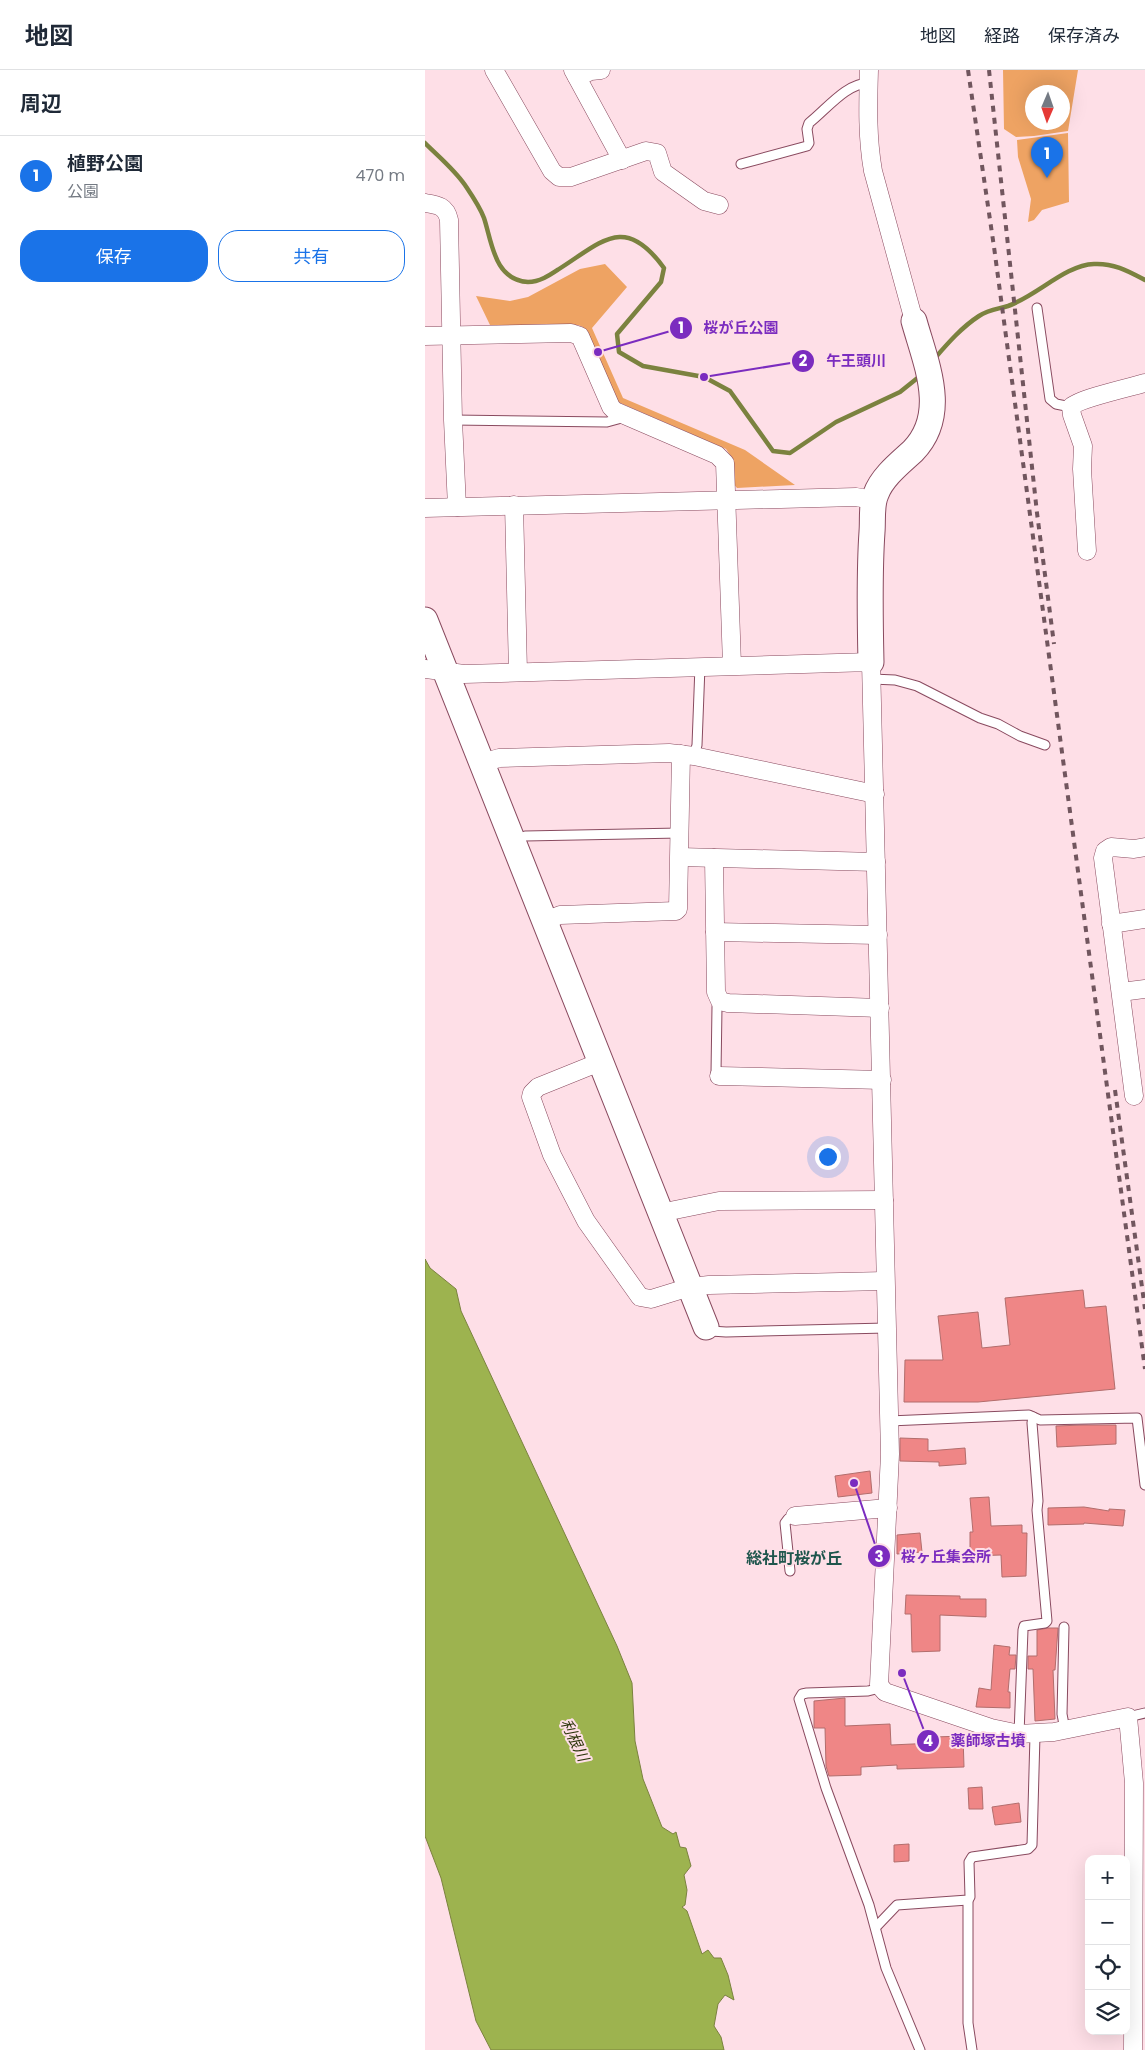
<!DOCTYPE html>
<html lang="ja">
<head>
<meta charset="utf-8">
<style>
  body { margin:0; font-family:Poppins,"Noto Sans JP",sans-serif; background:#f6f6f7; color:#1f2937 }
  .controls { position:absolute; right:15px; bottom:15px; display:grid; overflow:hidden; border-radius:10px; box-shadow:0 5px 20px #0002 }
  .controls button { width:45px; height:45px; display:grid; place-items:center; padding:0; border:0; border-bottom:1px solid #e0e1e3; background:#fff; color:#1f2937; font:25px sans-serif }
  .compass { position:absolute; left:600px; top:15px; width:45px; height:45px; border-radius:50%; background:#fff; box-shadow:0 5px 20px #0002; rotate:182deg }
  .you { position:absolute; left:402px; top:1086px; width:18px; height:18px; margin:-12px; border:4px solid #fff; border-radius:50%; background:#1a73e8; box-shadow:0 0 0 8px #1a73e833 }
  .badge { display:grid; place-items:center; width:32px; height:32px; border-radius:50%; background:#1a73e8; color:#fff; font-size:16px; font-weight:700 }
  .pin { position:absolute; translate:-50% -41px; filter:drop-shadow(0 1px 2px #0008) }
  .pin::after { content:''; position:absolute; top:26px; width:18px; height:15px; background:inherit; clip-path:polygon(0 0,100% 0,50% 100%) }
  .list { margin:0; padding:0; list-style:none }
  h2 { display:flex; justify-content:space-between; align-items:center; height:65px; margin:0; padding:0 20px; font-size:21px }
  h2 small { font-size:16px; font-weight:400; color:#747a83 }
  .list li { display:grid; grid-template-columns:32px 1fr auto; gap:15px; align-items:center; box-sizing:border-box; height:80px; padding:0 20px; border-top:1px solid #e0e1e3 }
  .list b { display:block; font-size:19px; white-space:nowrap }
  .list p { margin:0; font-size:16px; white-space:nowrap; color:#747a83 }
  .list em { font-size:16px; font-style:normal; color:#747a83 }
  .actions { display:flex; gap:10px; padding:15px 20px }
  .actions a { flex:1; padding:11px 0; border:1px solid #1a73e8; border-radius:20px; text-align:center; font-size:18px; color:#1a73e8 }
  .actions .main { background:#1a73e8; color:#fff }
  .icon { flex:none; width:28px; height:28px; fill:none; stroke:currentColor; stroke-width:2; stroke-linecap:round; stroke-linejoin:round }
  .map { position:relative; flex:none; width:720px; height:1980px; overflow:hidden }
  header { display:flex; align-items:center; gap:30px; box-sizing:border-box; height:70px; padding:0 25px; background:#fff; border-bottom:1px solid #e0e1e3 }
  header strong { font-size:24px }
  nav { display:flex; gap:28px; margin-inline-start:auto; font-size:18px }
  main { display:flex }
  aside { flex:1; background:#fff }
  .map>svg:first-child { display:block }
  .green { fill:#eea363; fill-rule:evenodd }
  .water { fill:#9db34f; stroke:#7b823f }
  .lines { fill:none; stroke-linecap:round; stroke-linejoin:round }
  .stream { stroke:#7b823f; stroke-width:4.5 }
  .building { fill:#ef8686; stroke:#b26d6c }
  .lane-casing { stroke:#894a5f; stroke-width:11 }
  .street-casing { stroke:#894a5f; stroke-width:19 }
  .secondary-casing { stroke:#894a5f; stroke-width:27 }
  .lane { stroke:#fff; stroke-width:9 }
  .street { stroke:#fff; stroke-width:18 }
  .secondary { stroke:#fff; stroke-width:25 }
  .rail { stroke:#71565e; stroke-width:4; stroke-dasharray:6 6; stroke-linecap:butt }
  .labels { text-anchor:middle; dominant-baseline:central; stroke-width:4; stroke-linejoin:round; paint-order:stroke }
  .water-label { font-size:15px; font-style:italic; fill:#2d350b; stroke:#fedfe7 }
  .quarter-label { font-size:16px; font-weight:bold; fill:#1f564d; stroke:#fedfe7 }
  .leader { fill:none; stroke:#7b2cbf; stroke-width:2 }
  .callout-dot { fill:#7b2cbf; stroke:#fedfe7; stroke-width:2 }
  .mark-label { font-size:15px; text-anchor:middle; font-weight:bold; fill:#fff }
  .callout-label { font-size:15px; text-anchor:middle; font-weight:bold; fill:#7b2cbf; stroke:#fedfe7; stroke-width:4; stroke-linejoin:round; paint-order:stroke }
</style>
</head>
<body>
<header>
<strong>地図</strong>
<nav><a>地図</a><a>経路</a><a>保存済み</a></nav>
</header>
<main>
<aside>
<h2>周辺<small></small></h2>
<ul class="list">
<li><span class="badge">1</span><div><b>植野公園</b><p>公園</p></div><em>470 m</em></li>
</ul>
<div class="actions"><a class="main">保存</a><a>共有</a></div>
</aside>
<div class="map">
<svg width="720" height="1980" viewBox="0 0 720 1980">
  <rect width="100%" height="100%" fill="#fedfe7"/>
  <!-- green -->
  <g class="green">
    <path d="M578,0H653L643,61L609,66L591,67L579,59ZM608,22H638V52H608Z"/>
    <path d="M643,63L644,132L617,140L609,150L603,152L606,129L593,87L592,70Z"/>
    <path d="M180,194L202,217L167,258L198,328L320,380L370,415L312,418L307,412L305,385L301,379L193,332L158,257L153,255H65L51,226L85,231L103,227L155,199Z"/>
  </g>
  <!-- water -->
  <path class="water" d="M0,1189L5,1198L31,1219L36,1241L192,1576L207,1613L210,1671L218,1709L237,1757L248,1764L251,1762L255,1777L261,1778L266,1796L259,1805L262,1820L260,1835L257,1837L262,1841L277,1884L283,1880L289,1888H296L303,1905L309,1930L300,1925L293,1934L289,1956L296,1967L299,1980H66L51,1951L16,1808L0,1766Z"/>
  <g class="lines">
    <!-- stream -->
    <g class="stream">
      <path d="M0,73C13,86 29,99 40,115C46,124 55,137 59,148C67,172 69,210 103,212C115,212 125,205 134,199C178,171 200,144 239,198L236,212L192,264L194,282L218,296L279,307L305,321L348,381L365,383L411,352L475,322L495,306"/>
      <path d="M510,288C523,273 537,257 554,246C563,240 573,239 583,236C612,226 640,195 669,194C689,193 703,201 720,210"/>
    </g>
  </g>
  <!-- building -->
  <g class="building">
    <path d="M658,1220L660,1238L681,1236L690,1319L553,1332H479L480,1290H518L513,1246L553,1242L557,1278L585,1275L580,1228Z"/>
    <path d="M658,1355H691V1374L632,1377L631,1356Z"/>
    <path d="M475,1368L503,1369V1381L540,1378L541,1394L514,1396V1392L475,1391Z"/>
    <path d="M445,1401L447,1423L413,1427L410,1406Z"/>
    <path d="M564,1427L566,1456L597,1455V1463H602L601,1506L577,1507L576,1485L545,1486V1462H548L545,1428Z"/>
    <path d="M659,1437L684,1441V1439L700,1440L698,1456L659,1453V1454L623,1455V1438Z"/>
    <path d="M495,1463L497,1482L472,1484V1465Z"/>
    <path d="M481,1525L535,1526V1529H561V1547L515,1545V1581L487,1582L486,1544H480Z"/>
    <path d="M623,1558H633L630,1600H628L630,1649L610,1651L608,1599H603V1586H612V1560Z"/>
    <path d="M569,1575L585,1577L584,1585H591L590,1599H585L583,1622H585V1638L551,1637L554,1618L566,1620Z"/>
    <path d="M420,1628V1656L465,1654L466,1675L509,1673V1667L538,1666L539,1697L472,1699V1695L436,1697V1705L404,1706L401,1696L400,1658H389V1631Z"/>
    <path d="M557,1717L558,1739H544L543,1718Z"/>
    <path d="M594,1733L596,1752L570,1755L567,1737Z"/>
    <path d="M484,1774V1791L469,1792V1775Z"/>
  </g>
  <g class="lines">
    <defs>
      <g id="lane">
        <path d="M316,94L382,76L384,73L382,59L384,53C401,40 421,13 444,13"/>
        <path d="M612,238L625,329L631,334L646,337"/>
        <path d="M28,350L182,352L193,349L197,345"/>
        <path d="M447,609L470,610L492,616L555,648L573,654L595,666L620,675"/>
        <path d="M269,686L272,675L275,596"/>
        <path d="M89,771L100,766L255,763"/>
        <path d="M294,1006L291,1003L292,937L295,931"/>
        <path d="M282,1258L286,1261L301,1262L461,1258"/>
        <path d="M464,1351L604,1345L615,1350L712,1348L720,1415"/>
        <path d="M365,1501L360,1453L363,1449L370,1446"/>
        <path d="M639,1557L637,1644L640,1660"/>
        <path d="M455,1618L443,1621L382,1623L377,1624L374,1629L401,1718L444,1835L461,1898L495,1980"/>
        <path d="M703,1647L720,1643"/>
        <path d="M594,1664L598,1560L599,1556L620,1553L622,1551L612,1440L613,1431L607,1353L608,1347"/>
        <path d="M543,1830V1953L547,1980"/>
        <path d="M451,1857L472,1835L543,1830L545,1827L544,1792L547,1787L603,1779L607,1775L610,1665"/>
      </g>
      <g id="street">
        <path d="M69,0L127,101L134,107H146L221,81L232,83L238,102L279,131L294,135"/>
        <path d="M148,0L197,90"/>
        <path d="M444,0C443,35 442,67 448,101L489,251"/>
        <path d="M152,7L166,1L176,0"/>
        <path d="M0,133C13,135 21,136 24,150L28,350L32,437"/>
        <path d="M0,266L146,263L155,266L186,337L190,341L292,385L300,393L307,595"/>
        <path d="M89,435L93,602"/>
        <path d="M0,438L431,427L449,430"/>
        <path d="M662,481L657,399L658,376L647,345L646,337C653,329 706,317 720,313"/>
        <path d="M0,599L39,604L446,592L465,1384L454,1615L460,1622L566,1658L594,1664L629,1662L703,1647L709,1713L708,1980"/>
        <path d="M57,693L74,688L244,683L269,686L450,724"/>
        <path d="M255,787L451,792"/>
        <path d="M289,788L291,922L295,931L303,933L455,938"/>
        <path d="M120,851L135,845L251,841L253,839L256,684"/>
        <path d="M686,854L720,849"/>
        <path d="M290,862L453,865"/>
        <path d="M696,922L720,919"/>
        <path d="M175,992L113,1017L107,1023L106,1027L127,1085L161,1151L215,1227L226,1229L265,1217L284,1215L460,1211"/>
        <path d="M294,1006L457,1010"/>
        <path d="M709,1026L678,788L680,781L686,777L709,779L720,777"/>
        <path d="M235,1143L294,1131L459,1130"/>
        <path d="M370,1446L463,1438"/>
      </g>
      <g id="secondary">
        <path d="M0,550L281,1257"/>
        <path d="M446,592C445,548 444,505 447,462C448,450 446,435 451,424C457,407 475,393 488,381C524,344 501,294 489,251"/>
      </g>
    </defs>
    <!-- lane casing -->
    <use href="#lane" class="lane-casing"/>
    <!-- street casing -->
    <use href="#street" class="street-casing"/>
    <!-- secondary casing -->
    <use href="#secondary" class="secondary-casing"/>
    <!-- lane -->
    <use href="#lane" class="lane"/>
    <!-- street -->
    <use href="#street" class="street"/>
    <!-- secondary -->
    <use href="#secondary" class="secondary"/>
    <!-- rail -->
    <g class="rail">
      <path d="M543,0L569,177L720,1299"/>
      <path d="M564,0L612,443L629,574"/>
      <path d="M690,1020L720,1239"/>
    </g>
  </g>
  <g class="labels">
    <!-- water labels -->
    <g class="water-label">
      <text transform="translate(150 1670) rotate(65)">利根川</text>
    </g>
    <!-- quarter labels -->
    <g class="quarter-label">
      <text x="369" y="1488">総社町桜が丘</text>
    </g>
  </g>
  <!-- callouts -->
  <path class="leader" d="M173 282L256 258M279 307L378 291M429 1413L454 1486M477 1603L503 1671"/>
  <g class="callout-dot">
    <circle cx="173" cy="282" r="5"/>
    <circle cx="279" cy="307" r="5"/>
    <circle cx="429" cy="1413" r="5"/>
    <circle cx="477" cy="1603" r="5"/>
    <circle cx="256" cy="258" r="12"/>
    <circle cx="378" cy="291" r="12"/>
    <circle cx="454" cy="1486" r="12"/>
    <circle cx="503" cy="1671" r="12"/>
  </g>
  <g class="mark-label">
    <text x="256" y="263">1</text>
    <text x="378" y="296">2</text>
    <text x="454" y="1492">3</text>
    <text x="503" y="1676">4</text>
  </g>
  <g class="callout-label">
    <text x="316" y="263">桜が丘公園</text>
    <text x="431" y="296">午王頭川</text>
    <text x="521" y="1492">桜ヶ丘集会所</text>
    <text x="563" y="1676">薬師塚古墳</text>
  </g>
</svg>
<div class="controls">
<button>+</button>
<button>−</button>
<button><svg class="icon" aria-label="locate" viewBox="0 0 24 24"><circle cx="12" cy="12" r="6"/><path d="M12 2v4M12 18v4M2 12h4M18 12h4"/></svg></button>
<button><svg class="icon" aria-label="layers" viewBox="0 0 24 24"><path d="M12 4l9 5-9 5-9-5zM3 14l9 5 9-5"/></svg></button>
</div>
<svg class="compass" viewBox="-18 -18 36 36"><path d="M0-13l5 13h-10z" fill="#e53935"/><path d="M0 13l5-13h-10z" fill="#747a83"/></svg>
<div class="you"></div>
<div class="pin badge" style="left:622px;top:108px">1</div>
</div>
</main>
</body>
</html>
